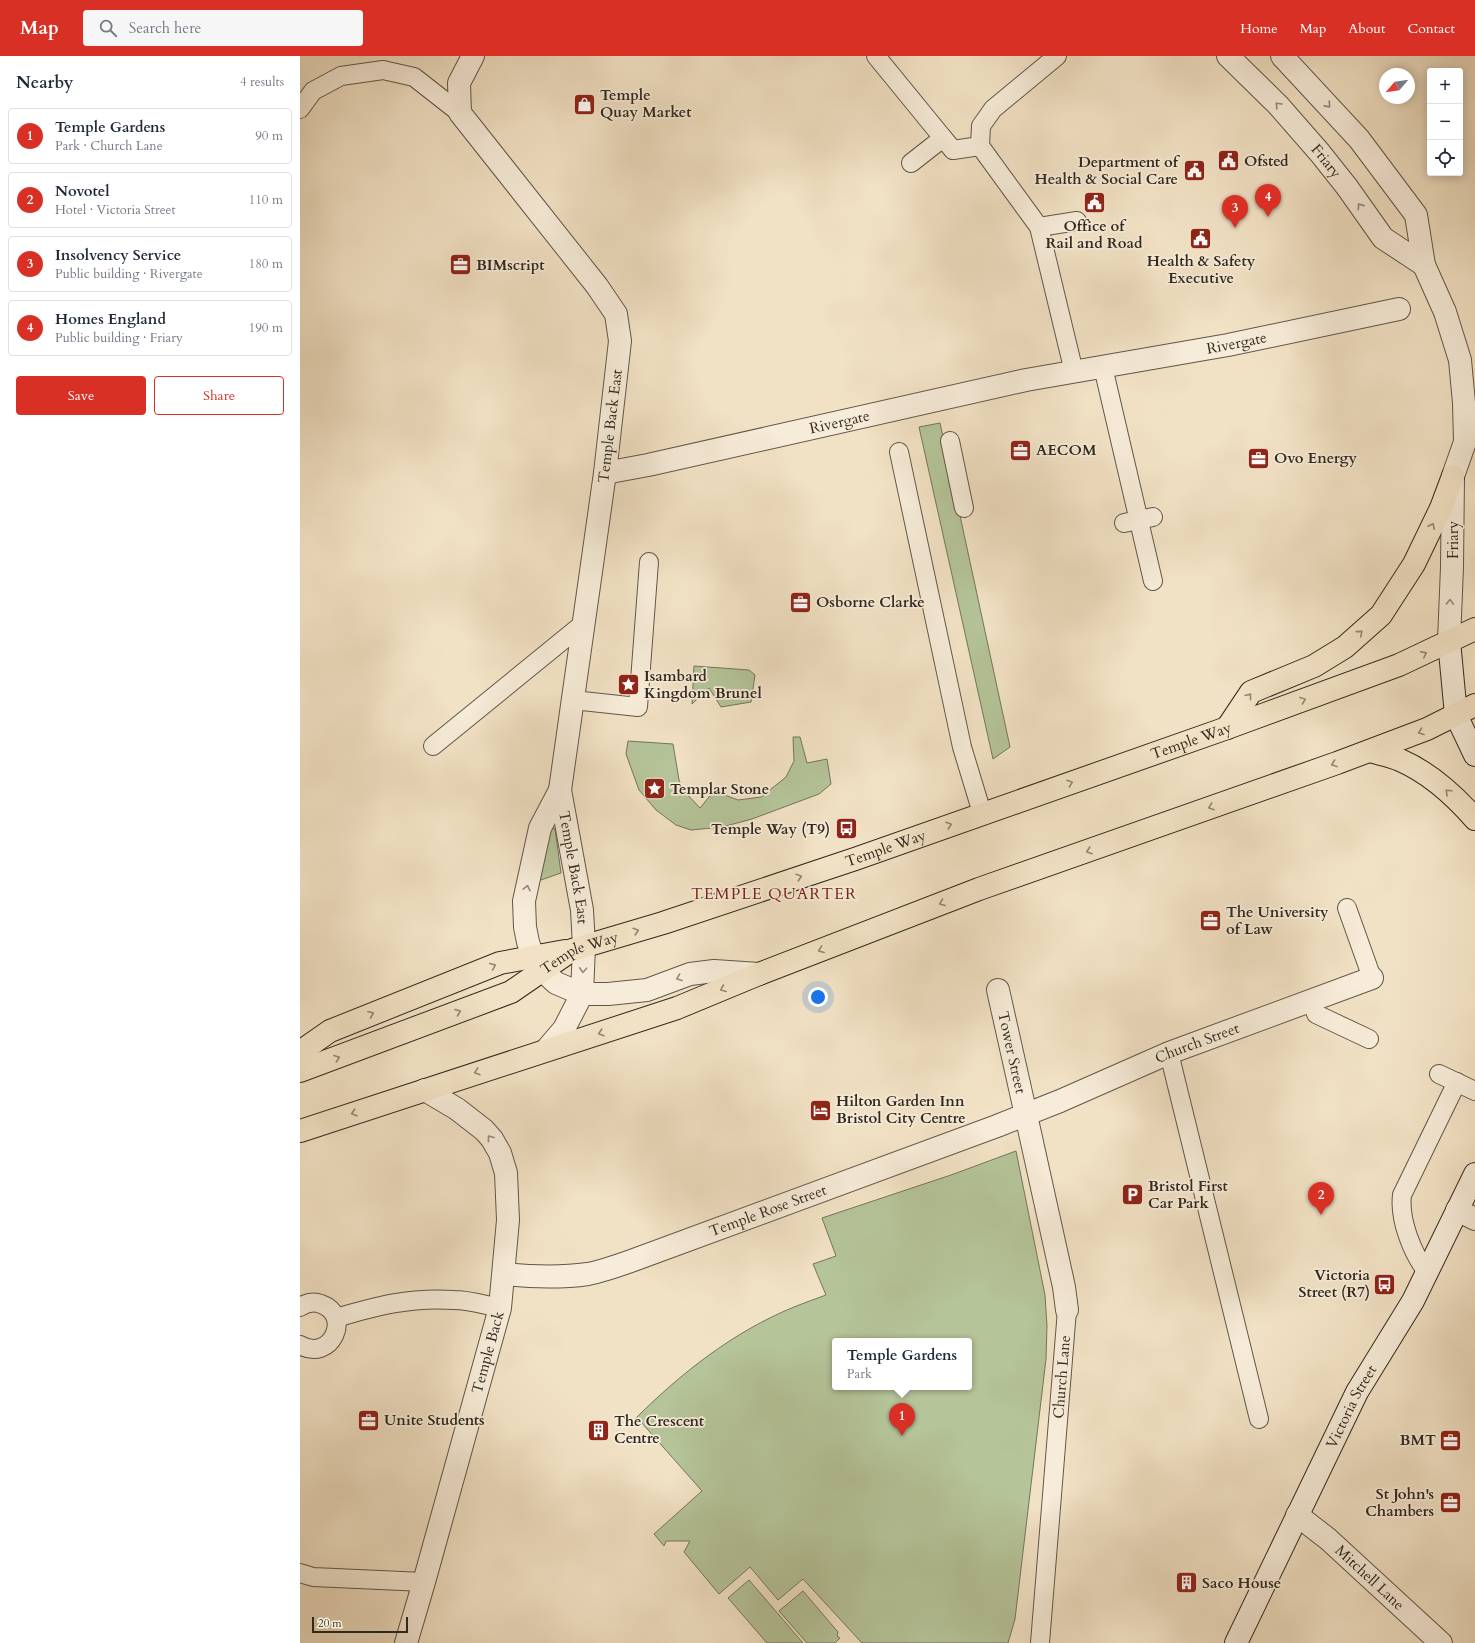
<!DOCTYPE html>
<html lang="en">
<head>
<meta charset="utf-8">
<style>
  body { margin:0; font-family:Cardo,serif; background:#f6f6f7; color:#1f2937 }
  .controls { position:absolute; right:12px; top:12px; display:grid; overflow:hidden; border-radius:4px; box-shadow:0 2px 10px #0003 }
  .controls button { width:36px; height:36px; display:grid; place-items:center; padding:0; border:0; border-bottom:1px solid #e0e1e3; background:#fff; color:#1f2937; font:20px sans-serif }
  .compass { position:absolute; left:1079px; top:12px; width:36px; height:36px; border-radius:50%; background:#fff; box-shadow:0 2px 10px #0003; rotate:241deg }
  .scale { position:absolute; left:12px; bottom:10px; width:96px; box-sizing:border-box; padding-left:4px; border:2px solid #31291f; border-top:0; font-size:11px; line-height:14px; white-space:nowrap; color:#31291f; -webkit-text-stroke:3px #f7ecd9; paint-order:stroke }
  .you { position:absolute; left:518px; top:941px; width:14px; height:14px; margin:-10px; border:3px solid #fff; border-radius:50%; background:#1a73e8; box-shadow:0 0 0 6px #1a73e833 }
  .badge { display:grid; place-items:center; width:26px; height:26px; border-radius:50%; background:#d93025; color:#fff; font-size:13px; font-weight:700 }
  .pin { position:absolute; translate:-50% -33px; filter:drop-shadow(0 1px 2px #0008) }
  .pin::after { content:''; position:absolute; top:21px; width:14px; height:12px; background:inherit; clip-path:polygon(0 0,100% 0,50% 100%) }
  .popup { position:absolute; left:532px; top:1282px; width:140px; height:52px; box-sizing:border-box; display:grid; place-content:center; border-radius:4px; background:#fff; filter:drop-shadow(0 1px 3px #0005); font-size:13px; white-space:nowrap; color:#747a83 }
  .popup b { font-size:15px; color:#1f2937 }
  .popup::after { content:''; position:absolute; left:50%; top:100%; margin-left:-8px; border:8px solid transparent; border-top-color:#fff }
  .list { margin:0; padding:0; list-style:none }
  h2 { display:flex; justify-content:space-between; align-items:center; height:52px; margin:0; padding:0 16px; font-size:17px }
  h2 small { font-size:13px; font-weight:400; color:#747a83 }
  .list li { display:grid; grid-template-columns:26px 1fr auto; gap:12px; align-items:center; box-sizing:border-box; height:56px; margin:0 8px 8px; padding:0 8px; border:1px solid #e0e1e3; border-radius:4px }
  .list b { display:block; font-size:15px; white-space:nowrap }
  .list p { margin:0; font-size:13px; white-space:nowrap; color:#747a83 }
  .list em { font-size:13px; font-style:normal; color:#747a83 }
  .actions { display:flex; gap:8px; padding:12px 16px }
  .actions a { flex:1; padding:9px 0; border:1px solid #d93025; border-radius:4px; text-align:center; font-size:14px; color:#d93025 }
  .actions .main { background:#d93025; color:#fff }
  .icon { flex:none; width:22px; height:22px; fill:none; stroke:currentColor; stroke-width:2; stroke-linecap:round; stroke-linejoin:round }
  .map { position:relative; flex:none; width:1175px; height:1587px; overflow:hidden }
  header { display:flex; align-items:center; gap:24px; box-sizing:border-box; height:56px; padding:0 20px; background:#d93025; color:#fff }
  header strong { font-size:19px }
  nav { display:flex; gap:22px; margin-inline-start:auto; font-size:14px }
  .search { width:280px; height:36px; background:#f6f6f7; display:flex; align-items:center; gap:10px; box-sizing:border-box; padding:0 14px; border-radius:4px; color:#747a83; font-size:15px }
  main { display:flex }
  aside { flex:1; background:#fff }
  .map>svg:first-child { display:block }
  .green { fill:#b5c499; stroke:#73765c; fill-rule:evenodd }
  .lines { fill:none; stroke-linecap:round; stroke-linejoin:round }
  .service-casing { stroke:#615748; stroke-width:20 }
  .pedestrian-casing { stroke:#615748; stroke-width:24 }
  .minor-casing { stroke:#615748; stroke-width:24 }
  .secondary-casing { stroke:#31291f; stroke-width:24 }
  .trunk-casing { stroke:#31291f; stroke-width:24 }
  .service { stroke:#f7ecd9; stroke-width:18 }
  .pedestrian { stroke:#f7ecd9; stroke-width:22 }
  .minor { stroke:#f7ecd9; stroke-width:22 }
  .secondary { stroke:#f7ecd9; stroke-width:22 }
  .trunk { stroke:#f2e2c5; stroke-width:22 }
  .oneway { stroke:#948a7c }
  .oneway2 { stroke:#928672 }
  .labels { text-anchor:middle; dominant-baseline:central; stroke-width:3.5; stroke-linejoin:round; paint-order:stroke }
  .poi-label { font-size:15px; font-weight:bold; fill:#31291f; stroke:#f7ecd9; text-anchor:start }
  .street-label { font-size:15px; fill:#31291f; stroke:#f7ecd9 }
  .neighbourhood-label { font-size:16px; letter-spacing:1px; fill:#7a1f14; stroke:#f7ecd9 }
</style>
</head>
<body>
<header>
<strong>Map</strong>
<div class="search"><svg class="icon" aria-label="search" viewBox="0 0 24 24"><circle cx="10" cy="10" r="6"/><path d="M15 15l6 6"/></svg>Search here</div>
<nav><a>Home</a><a>Map</a><a>About</a><a>Contact</a></nav>
</header>
<main>
<aside>
<h2>Nearby<small>4 results</small></h2>
<ul class="list">
<li><span class="badge">1</span><div><b>Temple Gardens</b><p>Park · Church Lane</p></div><em>90 m</em></li>
<li><span class="badge">2</span><div><b>Novotel</b><p>Hotel · Victoria Street</p></div><em>110 m</em></li>
<li><span class="badge">3</span><div><b>Insolvency Service</b><p>Public building · Rivergate</p></div><em>180 m</em></li>
<li><span class="badge">4</span><div><b>Homes England</b><p>Public building · Friary</p></div><em>190 m</em></li>
</ul>
<div class="actions"><a class="main">Save</a><a>Share</a></div>
</aside>
<div class="map">
<svg width="1175" height="1587" viewBox="0 0 1175 1587">
  <rect width="100%" height="100%" fill="#f2e2c5"/>
  <filter id="stains"><feTurbulence type="fractalNoise" baseFrequency=".005" numOctaves="4"/><feColorMatrix values="0 0 0 0 .2 0 0 0 0 .09 0 0 0 0 .02 0 0 0 .5 -.17"/></filter>
  <radialGradient id="worn" r=".72"><stop offset=".6" stop-color="#630" stop-opacity="0"/><stop offset="1" stop-color="#630" stop-opacity=".3"/></radialGradient>
  <!-- green -->
  <g class="green">
    <path d="M640,367L710,691L693,703L619,371Z"/>
    <path d="M394,610L449,614L455,619L451,646L421,651L409,632L392,648Z"/>
    <path d="M493,681H500L507,707L527,703L531,728L519,738L452,763L422,771L391,774L376,769L356,754L339,734L326,698L328,685L373,688L379,724L384,735L400,752L414,735L438,744L461,741L486,721L494,705Z"/>
    <path d="M250,772L255,773L261,817L238,825Z"/>
    <path d="M716,1095L745,1239L747,1270L746,1303L715,1563L708,1587H562L503,1523L478,1544L450,1511L419,1538L384,1496L390,1485H366L364,1490L354,1478L402,1435L341,1366L339,1368L334,1364C381,1317 433,1276 494,1251C504,1247 515,1243 526,1239L513,1208L536,1200L522,1162L651,1119ZM535,1285H669V1331H535Z"/>
    <path d="M449,1524L503,1587H467L428,1542Z"/>
    <path d="M503,1535L538,1576L537,1580L540,1582L535,1587H507L479,1555Z"/>
  </g>
  <g class="lines">
    <defs>
      <g id="service">
        <path d="M576,0L643,82L611,107"/>
        <path d="M757,0L693,53L681,70L680,90L739,171L774,316"/>
        <path d="M0,53L13,35L41,20L83,14L114,21L160,57"/>
        <path d="M643,82L653,94L680,90"/>
        <path d="M739,171L777,165"/>
        <path d="M803,311L853,525"/>
        <path d="M650,385L664,452"/>
        <path d="M599,396L662,691L682,757"/>
        <path d="M824,467L853,461"/>
        <path d="M273,644L338,651L349,506"/>
        <path d="M133,690L284,567"/>
        <path d="M1047,852L1072,922"/>
        <path d="M1011,944L1016,958L1069,983"/>
        <path d="M869,997L959,1363"/>
        <path d="M1139,1018L1175,1035"/>
        <path d="M1127,1216C1112,1197 1099,1163 1102,1139L1157,1026"/>
        <path d="M0,1251C6,1247 13,1245 21,1248C53,1259 31,1307 0,1289"/>
        <path d="M36,1262C76,1250 110,1241 154,1244C169,1244 185,1249 200,1252"/>
        <path d="M0,1517L13,1521L124,1526"/>
        <path id="s1" d="M740,1587L767,1254"/>
      </g>
      <g id="pedestrian">
        <path id="s2" d="M305,417L348,409L726,324L928,289L1099,253"/>
        <path d="M726,1059L764,1231L767,1254"/>
      </g>
      <g id="minor">
        <path id="s3" d="M173,0L159,27L160,57L297,230L316,258L320,285L305,417L260,734L282,854L284,890L282,938L264,973L246,994"/>
        <path id="s4" d="M928,0L978,49L1020,97L1047,131L1083,182L1124,209"/>
        <path d="M982,0L1059,83L1116,159L1124,209L1145,256L1160,304L1164,347L1165,386L1153,420L1152,511L1149,585"/>
        <path d="M260,734L240,772L224,845L225,871L228,886L233,901L242,914L256,927L282,938H308L347,934L390,918L414,915L459,918"/>
        <path id="s5" d="M698,934L726,1059"/>
        <path d="M1157,1154L1175,1163"/>
        <path id="s6" d="M204,1218C232,1221 260,1222 288,1218C303,1215 317,1210 331,1205L697,1070L760,1045L869,997L1072,922"/>
        <path id="s7" d="M997,1459L1028,1483L1141,1587"/>
        <path id="s8" d="M106,1587L124,1526L200,1252L208,1164L206,1117L200,1097L192,1083L184,1074L157,1053L125,1034"/>
      </g>
      <g id="secondary">
        <path d="M1149,585L1156,659L1175,699"/>
        <path id="s9" d="M936,1587L1057,1336L1113,1245L1175,1118"/>
      </g>
      <g id="trunk">
        <path d="M927,672L951,636L1014,610L1045,591L1081,559L1114,508L1141,452L1153,420"/>
        <path d="M1070,695C1080,698 1091,700 1100,704C1130,717 1154,739 1175,763"/>
        <path d="M0,996L30,975L200,907L265,895"/>
        <path id="s10" d="M0,1015L211,936L272,894L363,867L555,803L927,672L1099,609L1175,573"/>
        <path d="M0,1075L377,952L459,918L679,833L1037,707L1127,673L1175,649"/>
      </g>
    </defs>
    <!-- service casing -->
    <use href="#service" class="service-casing"/>
    <!-- pedestrian casing -->
    <use href="#pedestrian" class="pedestrian-casing"/>
    <!-- minor casing -->
    <use href="#minor" class="minor-casing"/>
    <!-- secondary casing -->
    <use href="#secondary" class="secondary-casing"/>
    <!-- trunk casing -->
    <use href="#trunk" class="trunk-casing"/>
    <!-- service -->
    <use href="#service" class="service"/>
    <!-- pedestrian -->
    <use href="#pedestrian" class="pedestrian"/>
    <!-- minor -->
    <use href="#minor" class="minor"/>
    <!-- secondary -->
    <use href="#secondary" class="secondary"/>
    <!-- trunk -->
    <use href="#trunk" class="trunk"/>
  </g>
  <!-- one-way arrows -->
  <defs><path id="oneway-chevron" d="M-2-3.5L2.5 0L-2 3.5" fill="none" stroke-width="1.6" stroke-linecap="round" stroke-linejoin="round"/></defs>
  <g class="oneway">
    <use href="#oneway-chevron" transform="translate(978 49) rotate(-133)"/>
    <use href="#oneway-chevron" transform="translate(1028 49) rotate(48)"/>
    <use href="#oneway-chevron" transform="translate(1060 150) rotate(-125)"/>
    <use href="#oneway-chevron" transform="translate(1150 546) rotate(-88)"/>
    <use href="#oneway-chevron" transform="translate(227 832) rotate(-78)"/>
    <use href="#oneway-chevron" transform="translate(283 914) rotate(93)"/>
    <use href="#oneway-chevron" transform="translate(379 922) rotate(160)"/>
    <use href="#oneway-chevron" transform="translate(190 1082) rotate(-127)"/>
  </g>
  <g class="oneway2">
    <use href="#oneway-chevron" transform="translate(1132 470) rotate(-65)"/>
    <use href="#oneway-chevron" transform="translate(1060 577) rotate(-41)"/>
    <use href="#oneway-chevron" transform="translate(1124 598) rotate(-26)"/>
    <use href="#oneway-chevron" transform="translate(949 640) rotate(-52)"/>
    <use href="#oneway-chevron" transform="translate(1003 644) rotate(-20)"/>
    <use href="#oneway-chevron" transform="translate(1121 676) rotate(159)"/>
    <use href="#oneway-chevron" transform="translate(1034 708) rotate(160)"/>
    <use href="#oneway-chevron" transform="translate(770 727) rotate(-19)"/>
    <use href="#oneway-chevron" transform="translate(1148 736) rotate(-137)"/>
    <use href="#oneway-chevron" transform="translate(911 751) rotate(161)"/>
    <use href="#oneway-chevron" transform="translate(649 769) rotate(-19)"/>
    <use href="#oneway-chevron" transform="translate(789 795) rotate(161)"/>
    <use href="#oneway-chevron" transform="translate(499 821) rotate(-18)"/>
    <use href="#oneway-chevron" transform="translate(642 847) rotate(159)"/>
    <use href="#oneway-chevron" transform="translate(336 875) rotate(-17)"/>
    <use href="#oneway-chevron" transform="translate(521 894) rotate(159)"/>
    <use href="#oneway-chevron" transform="translate(193 910) rotate(-23)"/>
    <use href="#oneway-chevron" transform="translate(423 933) rotate(157)"/>
    <use href="#oneway-chevron" transform="translate(158 956) rotate(-21)"/>
    <use href="#oneway-chevron" transform="translate(71 958) rotate(-22)"/>
    <use href="#oneway-chevron" transform="translate(301 977) rotate(162)"/>
    <use href="#oneway-chevron" transform="translate(37 1002) rotate(-20)"/>
    <use href="#oneway-chevron" transform="translate(177 1016) rotate(161)"/>
    <use href="#oneway-chevron" transform="translate(54 1057) rotate(162)"/>
  </g>
  <!-- icons -->
  <defs>
    <symbol id="shop-square" viewBox="-11 -11 22 22"><rect x="-9" y="-9" width="18" height="18" rx="4" fill="#8f2418" stroke="#f7ecd9"/><path d="M-5-2.5h2.3a2.7 3.5 0 0 1 5.4 0H5L5.5 6h-11ZM-1.5-2.5h3a1.5 2.3 0 0 0-3 0Z" fill="#fff"/></symbol>
    <symbol id="civic-square" viewBox="-11 -11 22 22"><rect x="-9" y="-9" width="18" height="18" rx="4" fill="#8f2418" stroke="#f7ecd9"/><path d="M-.6-6.5H3V-4.5H.6V-3L4-1V1h2V6H-6V1h2V-1L-.6-3ZM-1.2 2.5V6h2.4V2.5Z" fill="#fff"/></symbol>
    <symbol id="office-square" viewBox="-11 -11 22 22"><rect x="-9" y="-9" width="18" height="18" rx="4" fill="#8f2418" stroke="#f7ecd9"/><path d="M-6-3h4V-5.5h4V-3h4V5H-6ZM-1-4.5V-3h2v-1.5ZM-6 0V1H6V0Z" fill="#fff"/></symbol>
    <symbol id="sight-square" viewBox="-11 -11 22 22"><rect x="-9" y="-9" width="18" height="18" rx="4" fill="#8f2418" stroke="#f7ecd9"/><path d="M0-6L1.8-2.2L6-1.7L2.9 1.2L3.7 5.4L0 3.3L-3.7 5.4L-2.9 1.2L-6-1.7L-1.8-2.2Z" fill="#fff"/></symbol>
    <symbol id="bus-square" viewBox="-11 -11 22 22"><rect x="-9" y="-9" width="18" height="18" rx="4" fill="#8f2418" stroke="#f7ecd9"/><path d="M-5-6H5V4H4V6H2V4H-2V6H-4V4H-5ZM-3.5-4V0h7V-4ZM-3.5 1.2v1.5H-2V1.2ZM2 1.2v1.5H3.5V1.2Z" fill="#fff"/></symbol>
    <symbol id="hotel-square" viewBox="-11 -11 22 22"><rect x="-9" y="-9" width="18" height="18" rx="4" fill="#8f2418" stroke="#f7ecd9"/><path d="M-6-4.5h1.5V1H6V5H4.5V3h-9V5H-6ZM-4 0a1.8 1.8 0 1 1 3.6 0ZM.5 0V-2.5h3Q6-2.5 6 0Z" fill="#fff"/></symbol>
    <symbol id="parking-square" viewBox="-11 -11 22 22"><rect x="-9" y="-9" width="18" height="18" rx="4" fill="#8f2418" stroke="#f7ecd9"/><path d="M-3.5-5.5H1a3.5 3.5 0 0 1 0 7H-1V5.5H-3.5ZM-1-3.4V-.6H.8a1.4 1.4 0 0 0 0-2.8Z" fill="#fff"/></symbol>
    <symbol id="building-square" viewBox="-11 -11 22 22"><rect x="-9" y="-9" width="18" height="18" rx="4" fill="#8f2418" stroke="#f7ecd9"/><path d="M-4-6H4V6H1V3H-1V6H-4ZM-2.5-4.3h1.7v1.8h-1.7ZM.8-4.3h1.7v1.8H.8ZM-2.5-1h1.7V.8h-1.7ZM.8-1h1.7V.8H.8Z" fill="#fff"/></symbol>
  </defs>
  <g fill-rule="evenodd">
    <use href="#shop-square" x="272" y="36" width="25" height="25"/>
    <use href="#civic-square" x="916" y="92" width="25" height="25"/>
    <use href="#civic-square" x="882" y="102" width="25" height="25"/>
    <use href="#civic-square" x="782" y="134" width="25" height="25"/>
    <use href="#civic-square" x="888" y="170" width="25" height="25"/>
    <use href="#office-square" x="148" y="196" width="25" height="25"/>
    <use href="#office-square" x="708" y="382" width="25" height="25"/>
    <use href="#office-square" x="946" y="390" width="25" height="25"/>
    <use href="#office-square" x="488" y="534" width="25" height="25"/>
    <use href="#sight-square" x="316" y="616" width="25" height="25"/>
    <use href="#sight-square" x="342" y="720" width="25" height="25"/>
    <use href="#bus-square" x="534" y="760" width="25" height="25"/>
    <use href="#office-square" x="898" y="852" width="25" height="25"/>
    <use href="#hotel-square" x="508" y="1042" width="25" height="25"/>
    <use href="#parking-square" x="820" y="1126" width="25" height="25"/>
    <use href="#bus-square" x="1072" y="1216" width="25" height="25"/>
    <use href="#office-square" x="56" y="1352" width="25" height="25"/>
    <use href="#building-square" x="286" y="1362" width="25" height="25"/>
    <use href="#office-square" x="1138" y="1372" width="25" height="25"/>
    <use href="#office-square" x="1138" y="1434" width="25" height="25"/>
    <use href="#building-square" x="874" y="1514" width="25" height="25"/>
  </g>
  <g class="labels">
    <!-- poi labels -->
    <g class="poi-label">
      <text x="300" y="39">Temple<tspan x="300" dy="17">Quay Market</tspan></text>
      <text x="944" y="105">Ofsted</text>
      <text x="878" y="106" text-anchor="end">Department of<tspan x="878" dy="17">Health &amp; Social Care</tspan></text>
      <text x="794" y="170" text-anchor="middle">Office of<tspan x="794" dy="17">Rail and Road</tspan></text>
      <text x="901" y="205" text-anchor="middle">Health &amp; Safety<tspan x="901" dy="17">Executive</tspan></text>
      <text x="176" y="209">BIMscript</text>
      <text x="736" y="394">AECOM</text>
      <text x="974" y="402">Ovo Energy</text>
      <text x="516" y="546">Osborne Clarke</text>
      <text x="344" y="620">Isambard<tspan x="344" dy="17">Kingdom Brunel</tspan></text>
      <text x="370" y="733">Templar Stone</text>
      <text x="530" y="773" text-anchor="end">Temple Way (T9)</text>
      <text x="926" y="856">The University<tspan x="926" dy="17">of Law</tspan></text>
      <text x="536" y="1045">Hilton Garden Inn<tspan x="536" dy="17">Bristol City Centre</tspan></text>
      <text x="848" y="1130">Bristol First<tspan x="848" dy="17">Car Park</tspan></text>
      <text x="1070" y="1219" text-anchor="end">Victoria<tspan x="1070" dy="17">Street (R7)</tspan></text>
      <text x="84" y="1364">Unite Students</text>
      <text x="314" y="1365">The Crescent<tspan x="314" dy="17">Centre</tspan></text>
      <text x="1136" y="1384" text-anchor="end">BMT</text>
      <text x="1134" y="1438" text-anchor="end">St John's<tspan x="1134" dy="17">Chambers</tspan></text>
      <text x="902" y="1527">Saco House</text>
    </g>
    <!-- street labels -->
    <g class="street-label">
      <text stroke="none"><textPath href="#s4" startOffset="144">Friary</textPath></text>
      <text stroke="none"><textPath href="#s2" startOffset="645">Rivergate</textPath></text>
      <text stroke="none"><textPath href="#s2" startOffset="240">Rivergate</textPath></text>
      <text transform="translate(310 370) rotate(-83)">Temple Back East</text>
      <text transform="translate(1153 484) rotate(-90)">Friary</text>
      <text stroke="none"><textPath href="#s10" startOffset="953">Temple Way</textPath></text>
      <text stroke="none"><textPath href="#s10" startOffset="629">Temple Way</textPath></text>
      <text stroke="none"><textPath href="#s3" startOffset="874">Temple Back East</textPath></text>
      <text stroke="none"><textPath href="#s10" startOffset="305">Temple Way</textPath></text>
      <text stroke="none"><textPath href="#s6" startOffset="736">Church Street</textPath></text>
      <text stroke="none"><textPath href="#s5" startOffset="64">Tower Street</textPath></text>
      <text stroke="none"><textPath href="#s6" startOffset="275">Temple Rose Street</textPath></text>
      <text stroke="none"><textPath href="#s8" startOffset="302">Temple Back</textPath></text>
      <text stroke="none"><textPath href="#s1" startOffset="267">Church Lane</textPath></text>
      <text stroke="none"><textPath href="#s9" startOffset="263">Victoria Street</textPath></text>
      <text stroke="none"><textPath href="#s7" startOffset="96">Mitchell Lane</textPath></text>
    </g>
    <!-- neighbourhood labels -->
    <g class="neighbourhood-label">
      <text x="474" y="838">TEMPLE QUARTER</text>
    </g>
  </g>
  <rect width="100%" height="100%" filter="url(#stains)"/>
  <rect width="100%" height="100%" fill="url(#worn)"/>
</svg>
<div class="controls">
<button>+</button>
<button>−</button>
<button><svg class="icon" aria-label="locate" viewBox="0 0 24 24"><circle cx="12" cy="12" r="6"/><path d="M12 2v4M12 18v4M2 12h4M18 12h4"/></svg></button>
</div>
<svg class="compass" viewBox="-18 -18 36 36"><path d="M0-13l5 13h-10z" fill="#e53935"/><path d="M0 13l5-13h-10z" fill="#747a83"/></svg>
<div class="scale">20 m</div>
<div class="you"></div>
<div class="pin badge" style="left:602px;top:1380px">1</div>
<div class="popup"><b>Temple Gardens</b>Park</div>
<div class="pin badge" style="left:1021px;top:1159px">2</div>
<div class="pin badge" style="left:935px;top:172px">3</div>
<div class="pin badge" style="left:968px;top:161px">4</div>
</div>
</main>
</body>
</html>
